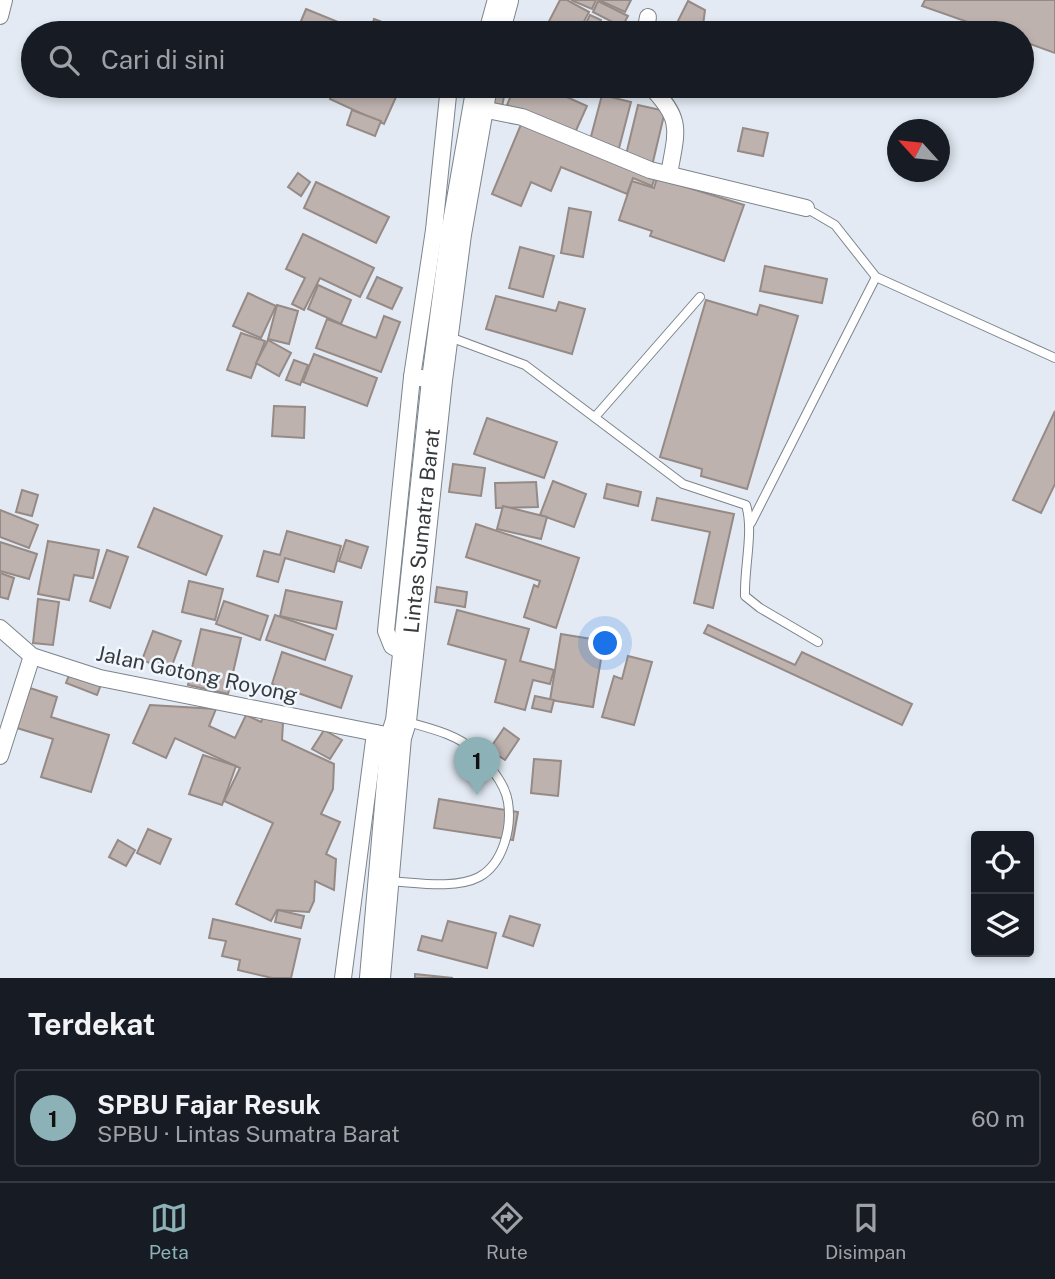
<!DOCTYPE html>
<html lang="id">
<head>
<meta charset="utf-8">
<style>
  body { margin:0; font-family:"Public Sans",sans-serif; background:#20242c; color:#f1f3f6 }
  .controls { position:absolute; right:21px; bottom:21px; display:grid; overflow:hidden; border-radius:7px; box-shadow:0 4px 10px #0003 }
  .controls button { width:63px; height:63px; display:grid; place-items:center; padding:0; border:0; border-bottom:2px solid #363941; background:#171b24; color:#f1f3f6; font:35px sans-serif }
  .compass { position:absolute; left:887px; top:119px; width:63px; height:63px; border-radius:50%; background:#171b24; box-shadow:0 4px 10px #0003; rotate:297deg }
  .you { position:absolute; left:606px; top:644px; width:24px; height:24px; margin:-18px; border:5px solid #fff; border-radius:50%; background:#1a73e8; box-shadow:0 0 0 10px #1a73e833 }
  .badge { display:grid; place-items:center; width:46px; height:46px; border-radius:50%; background:#8cb1b6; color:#111; font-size:23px; font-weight:700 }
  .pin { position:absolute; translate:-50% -58px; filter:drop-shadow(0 2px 4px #0008) }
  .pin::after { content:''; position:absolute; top:37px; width:24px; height:21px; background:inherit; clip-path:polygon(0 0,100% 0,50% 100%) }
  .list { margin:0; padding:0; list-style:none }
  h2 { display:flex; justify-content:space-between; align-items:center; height:91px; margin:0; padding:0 28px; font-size:30px }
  h2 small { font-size:23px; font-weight:400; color:#9ea1a6 }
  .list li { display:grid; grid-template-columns:46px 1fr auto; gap:21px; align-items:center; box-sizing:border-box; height:98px; margin:0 14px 14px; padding:0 14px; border:2px solid #363941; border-radius:7px }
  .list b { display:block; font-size:26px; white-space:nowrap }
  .list p { margin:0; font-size:23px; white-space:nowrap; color:#9ea1a6 }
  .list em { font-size:23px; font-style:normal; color:#9ea1a6 }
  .icon { flex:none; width:38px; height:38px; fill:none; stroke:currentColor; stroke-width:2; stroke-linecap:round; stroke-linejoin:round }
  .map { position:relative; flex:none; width:1055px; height:978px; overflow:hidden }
  .search { position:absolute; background:#171b24; box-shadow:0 4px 10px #0003; left:21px; right:21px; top:21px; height:77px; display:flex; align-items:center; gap:18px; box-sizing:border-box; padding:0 24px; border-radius:38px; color:#9ea1a6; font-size:26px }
  .sheet { height:203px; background:#171b24 }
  nav { display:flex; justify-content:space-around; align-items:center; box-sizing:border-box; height:98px; border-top:2px solid #363941; background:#171b24; font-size:19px; color:#9ea1a6 }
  nav a { display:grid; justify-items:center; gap:4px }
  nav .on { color:#8cb1b6 }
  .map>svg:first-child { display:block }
  .building { fill:#beb2ae; stroke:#958a86; stroke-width:2 }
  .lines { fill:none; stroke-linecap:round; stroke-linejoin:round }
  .lane-casing { stroke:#7d848c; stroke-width:10 }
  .street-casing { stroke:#7d848c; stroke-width:18 }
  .highway-casing { stroke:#7d848c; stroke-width:32 }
  .lane { stroke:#fff; stroke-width:8 }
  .street { stroke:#fff; stroke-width:16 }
  .highway { stroke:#fff; stroke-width:30 }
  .labels { text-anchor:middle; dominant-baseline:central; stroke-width:5; stroke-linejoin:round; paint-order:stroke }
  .street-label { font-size:21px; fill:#383b3e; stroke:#f1f7ff }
</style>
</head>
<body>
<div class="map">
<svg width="1055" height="978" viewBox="0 0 1055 978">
  <rect width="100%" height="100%" fill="#e3eaf3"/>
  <!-- building -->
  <g class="building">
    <path d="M560,0H567L589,12L578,33H554L545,29Z"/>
    <path d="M571,0H596L592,9Z"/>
    <path d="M599,0H631L625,12Z"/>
    <path d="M925,0H1055V53L1022,41V33H999L922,6Z"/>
    <path d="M598,1L628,16L622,27L593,12Z"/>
    <path d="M688,1L705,10L702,33H649L650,24L675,27Z"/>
    <path d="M306,9L343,24L339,33H296Z"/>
    <path d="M590,15L601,20L595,33H581Z"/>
    <path d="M374,19L411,33H369Z"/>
    <path d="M344,25L351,28L349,33H340Z"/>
    <path d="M336,86H395L400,88L384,124L330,99Z"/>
    <path d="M485,86H506L502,107L482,103Z"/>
    <path d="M515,86H542L587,106L574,135L507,105Z"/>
    <path d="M602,95L631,102L618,152L589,144Z"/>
    <path d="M638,105L665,111L652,166L625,159Z"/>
    <path d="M352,110L381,121L375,136L347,125Z"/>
    <path d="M522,122L655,177L652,186L633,178L627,194L561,167L551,191L531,182L521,206L492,194Z"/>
    <path d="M743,128L768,133L763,156L738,151Z"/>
    <path d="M298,173L310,182L301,196L288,187Z"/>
    <path d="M657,178L744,205L724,261L650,236L652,231L619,220L632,181L654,188Z"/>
    <path d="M316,182L389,217L376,243L304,208Z"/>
    <path d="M569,208L591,212L583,257L561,253Z"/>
    <path d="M303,234L374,268L360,297L320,278L304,310L292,304L305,278L286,269Z"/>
    <path d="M520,247L554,256L543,297L509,288Z"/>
    <path d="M765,266L827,279L822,303L760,291Z"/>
    <path d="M377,277L402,288L392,309L367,298Z"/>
    <path d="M318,285L351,300L341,324L308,309Z"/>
    <path d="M248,293L276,306L261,338L233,326Z"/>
    <path d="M496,296L556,311L559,302L585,309L572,354L486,329Z"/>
    <path d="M706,300L757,315L760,305L798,316L747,489L701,476L702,469L660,457Z"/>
    <path d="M277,305L298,311L289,344L268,339Z"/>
    <path d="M384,316L400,322L381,372L316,348L327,319L376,338Z"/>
    <path d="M241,333L265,341L251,378L227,370Z"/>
    <path d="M268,340L291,353L279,376L256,363Z"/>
    <path d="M314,354L377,378L367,406L303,382Z"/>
    <path d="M294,360L308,365L300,385L286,380Z"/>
    <path d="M274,406L305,407L304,438L272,436Z"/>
    <path d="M1055,411V484L1041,513L1013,500Z"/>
    <path d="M487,418L557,442L544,478L474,454Z"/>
    <path d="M453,464L485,468L481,496L449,492Z"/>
    <path d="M553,481L586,494L574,527L540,515Z"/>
    <path d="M536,482L538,507L496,508L495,483Z"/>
    <path d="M607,484L641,492L638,506L604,498Z"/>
    <path d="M22,490L38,495L32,516L16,512Z"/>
    <path d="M657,498L734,514L713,608L694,603L710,532L652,520Z"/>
    <path d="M503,506L547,517L541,539L497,529Z"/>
    <path d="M154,508L222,536L206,575L138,547Z"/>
    <path d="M0,510L38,525L29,548L0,537Z"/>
    <path d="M476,524L579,558L556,628L524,617L534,585L538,587L540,581L466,557Z"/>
    <path d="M287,531L341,546L334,572L285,558L278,582L257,576L264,551L280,555Z"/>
    <path d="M346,540L368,547L361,568L339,561Z"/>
    <path d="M48,541L99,550L93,578L74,575L69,600L38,594Z"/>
    <path d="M0,542L37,554L29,579L0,571Z"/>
    <path d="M107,550L128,557L110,608L90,601Z"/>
    <path d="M0,573L14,578L8,599L0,597Z"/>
    <path d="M189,581L223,589L215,620L182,612Z"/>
    <path d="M437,587L467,592L465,607L435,602Z"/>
    <path d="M286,590L342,602L336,629L280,616Z"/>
    <path d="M38,599L59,602L53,645L33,643Z"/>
    <path d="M224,601L268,616L260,640L216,624Z"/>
    <path d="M457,610L529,629L520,661L554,670L550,684L533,680L525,710L495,702L506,660L448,644Z"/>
    <path d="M275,615L333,635L325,660L266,640Z"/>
    <path d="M708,625L795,665L802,652L912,704L902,725L704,633Z"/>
    <path d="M201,629L241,638L228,694L188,685Z"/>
    <path d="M153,631L181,641L170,671L142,660Z"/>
    <path d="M561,634L604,641L593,707L550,700Z"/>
    <path d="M282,652L352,676L341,708L272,684Z"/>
    <path d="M628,656L652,662L634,725L602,717L614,676L622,679Z"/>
    <path d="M71,670L102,682L97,695L66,683Z"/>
    <path d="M30,688L57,697L51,717L109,735L91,792L41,777L53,739L17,728Z"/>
    <path d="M535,696L554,700L551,712L532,708Z"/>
    <path d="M150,705L216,709L209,726L235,738L246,715L261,722L265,714L283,723L282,740L334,764L333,789L321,814L340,822L326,854L336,859L334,890L315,881L314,901L309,912L277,910L271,921L236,904L273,823L224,801L240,768L175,738L166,758L133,743Z"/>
    <path d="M504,728L519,739L505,760L489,750Z"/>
    <path d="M324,730L342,740L330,759L312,749Z"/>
    <path d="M203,755L236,766L222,805L189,794Z"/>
    <path d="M534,759L561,761L558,796L531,793Z"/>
    <path d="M439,799L518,812L513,840L434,828Z"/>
    <path d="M148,829L171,839L160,864L137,853Z"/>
    <path d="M118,840L135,850L126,866L109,857Z"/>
    <path d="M278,910L304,916L301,928L275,922Z"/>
    <path d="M510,916L540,925L533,946L503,936Z"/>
    <path d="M213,919L300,939L291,978H272L238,970L240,960L222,956L226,941L209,938Z"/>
    <path d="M448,921L496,933L487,968L418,950L422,936L442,941Z"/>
    <path d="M415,974L453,978H415Z"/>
  </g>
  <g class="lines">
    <defs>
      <g id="lane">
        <path d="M806,208L835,225L876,277L1055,358"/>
        <path d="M447,336L525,365L683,484L746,505C754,531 744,567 745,596L760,608L818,642"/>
        <path d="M595,417L700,297"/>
        <path d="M751,523L876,277"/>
        <path d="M388,881C414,882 454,890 479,877C503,864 512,828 508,802C505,782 486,761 472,749C456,734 428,728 408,722"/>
      </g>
      <g id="street">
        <path d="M0,16L4,0"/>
        <path d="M645,33L648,17"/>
        <path d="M650,86C683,120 677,129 669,174"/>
        <path d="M477,108L522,117L650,170L806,208"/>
        <path d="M434,230L449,86"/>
        <path d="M412,377L434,230L456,234"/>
        <path d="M0,628L32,656L100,678L396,737"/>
        <path d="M408,655L392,646L386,631L412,377L437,380"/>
        <path d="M0,756L32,656"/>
        <path d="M343,978L375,733"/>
      </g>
      <g id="highway">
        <path d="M494,33L503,0"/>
        <path id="s1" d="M375,978L396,737L401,721L437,380L456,234L482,86"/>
      </g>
    </defs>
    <!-- lane casing -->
    <use href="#lane" class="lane-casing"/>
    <!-- street casing -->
    <use href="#street" class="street-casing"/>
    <!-- highway casing -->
    <use href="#highway" class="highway-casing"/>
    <!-- lane -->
    <use href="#lane" class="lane"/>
    <!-- street -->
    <use href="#street" class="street"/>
    <!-- highway -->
    <use href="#highway" class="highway"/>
  </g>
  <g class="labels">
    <!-- street labels -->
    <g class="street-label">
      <text stroke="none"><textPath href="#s1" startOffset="450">Lintas Sumatra Barat</textPath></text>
      <text transform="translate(197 674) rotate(12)">Jalan Gotong Royong</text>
    </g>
  </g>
</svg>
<div class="controls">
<button><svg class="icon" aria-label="locate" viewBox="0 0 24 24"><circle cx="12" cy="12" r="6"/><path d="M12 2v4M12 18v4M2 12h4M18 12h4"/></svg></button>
<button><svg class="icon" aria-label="layers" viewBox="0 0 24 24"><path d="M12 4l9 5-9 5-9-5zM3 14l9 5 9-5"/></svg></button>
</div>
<svg class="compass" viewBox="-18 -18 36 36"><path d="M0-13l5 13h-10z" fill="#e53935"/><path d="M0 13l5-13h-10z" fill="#9ea1a6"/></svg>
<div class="you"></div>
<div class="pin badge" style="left:477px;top:795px">1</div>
<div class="search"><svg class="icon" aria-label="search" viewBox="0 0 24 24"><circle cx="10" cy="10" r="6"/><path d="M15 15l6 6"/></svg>Cari di sini</div>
</div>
<section class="sheet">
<h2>Terdekat<small></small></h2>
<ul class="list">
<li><span class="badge">1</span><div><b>SPBU Fajar Resuk</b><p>SPBU · Lintas Sumatra Barat</p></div><em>60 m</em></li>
</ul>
</section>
<nav>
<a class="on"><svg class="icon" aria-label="map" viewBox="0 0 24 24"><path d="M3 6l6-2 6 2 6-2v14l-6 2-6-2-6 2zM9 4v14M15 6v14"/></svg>Peta</a>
<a><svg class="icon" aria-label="directions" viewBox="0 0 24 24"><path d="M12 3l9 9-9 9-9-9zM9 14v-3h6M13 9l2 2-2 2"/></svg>Rute</a>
<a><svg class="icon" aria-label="saved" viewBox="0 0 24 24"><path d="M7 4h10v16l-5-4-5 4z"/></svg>Disimpan</a>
</nav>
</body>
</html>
